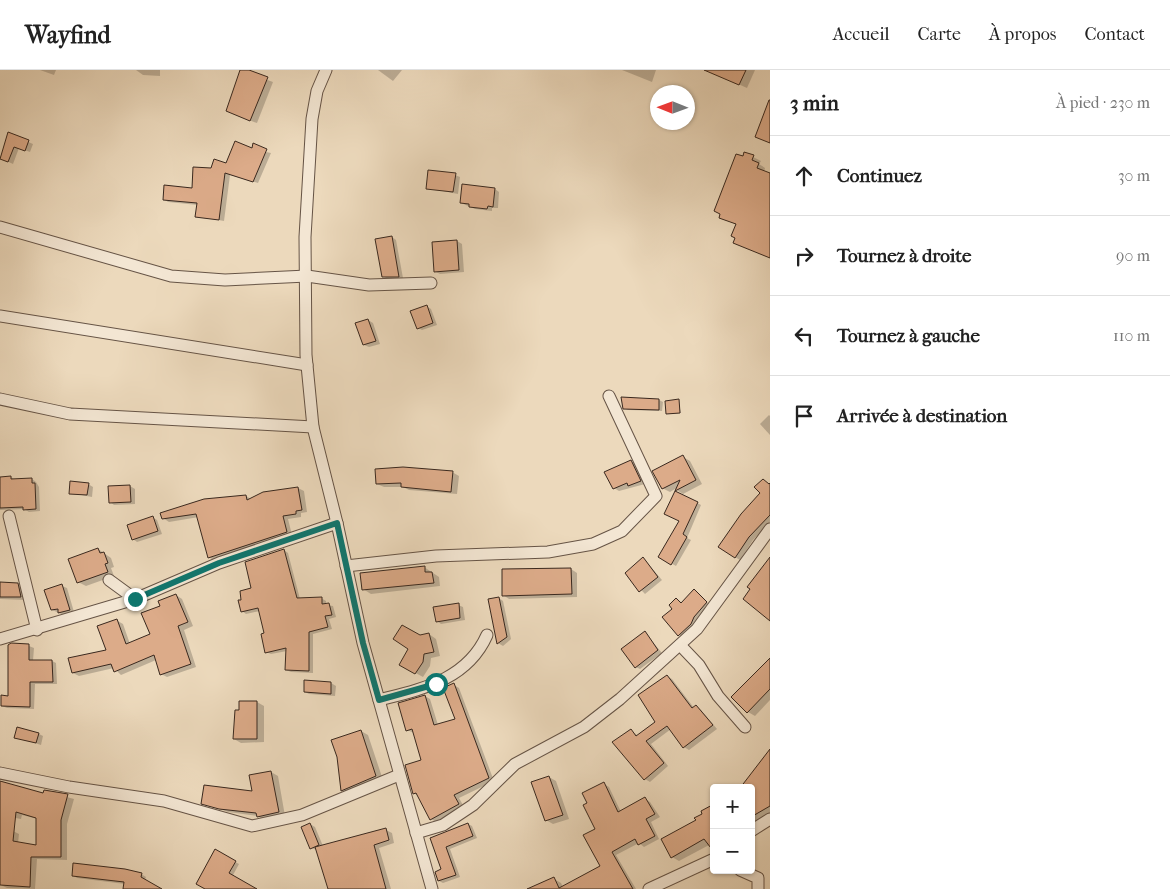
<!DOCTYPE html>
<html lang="fr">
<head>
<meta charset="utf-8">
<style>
  body { margin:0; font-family:"IM FELL French Canon",serif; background:#f6f6f6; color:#222 }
  .controls { position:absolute; right:15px; bottom:15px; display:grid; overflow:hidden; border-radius:5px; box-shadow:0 1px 4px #0004 }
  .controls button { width:45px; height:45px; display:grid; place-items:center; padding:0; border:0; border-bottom:1px solid #e0e0e0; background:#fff; color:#222; font:25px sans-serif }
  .compass { position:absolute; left:650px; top:15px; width:45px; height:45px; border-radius:50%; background:#fff; box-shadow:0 1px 4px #0004; rotate:271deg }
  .stop { position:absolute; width:15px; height:15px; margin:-11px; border:4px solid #0f766e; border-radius:50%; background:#fff }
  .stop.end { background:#0f766e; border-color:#fff; box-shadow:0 1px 5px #0008 }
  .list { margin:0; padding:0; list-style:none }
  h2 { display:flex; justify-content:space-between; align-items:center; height:65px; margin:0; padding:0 20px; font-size:21px }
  h2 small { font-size:16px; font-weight:400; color:#767676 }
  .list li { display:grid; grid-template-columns:32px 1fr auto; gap:15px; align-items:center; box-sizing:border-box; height:80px; padding:0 20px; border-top:1px solid #e0e0e0 }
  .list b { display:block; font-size:19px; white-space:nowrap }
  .list em { font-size:16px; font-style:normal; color:#767676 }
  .icon { flex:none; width:28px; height:28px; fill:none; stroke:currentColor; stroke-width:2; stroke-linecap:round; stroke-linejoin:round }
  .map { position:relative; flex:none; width:770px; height:819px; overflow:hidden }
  header { display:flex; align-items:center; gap:30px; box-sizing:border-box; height:70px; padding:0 25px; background:#fff; border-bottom:1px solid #e0e0e0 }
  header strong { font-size:24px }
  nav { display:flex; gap:28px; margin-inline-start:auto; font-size:18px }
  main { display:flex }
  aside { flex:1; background:#fff }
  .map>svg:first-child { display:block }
  .shadow { fill:#0003 }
  .building { fill:#dcab89; stroke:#39281e; fill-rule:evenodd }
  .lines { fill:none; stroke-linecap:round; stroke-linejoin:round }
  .street-casing { stroke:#665446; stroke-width:13 }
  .street { stroke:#f3e6d3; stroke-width:11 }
  .route { stroke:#0f766e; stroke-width:6 }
</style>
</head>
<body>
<header>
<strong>Wayfind</strong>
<nav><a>Accueil</a><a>Carte</a><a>À propos</a><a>Contact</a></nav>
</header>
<main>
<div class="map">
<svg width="770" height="819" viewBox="0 0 770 819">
  <rect width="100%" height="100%" fill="#ecd9bc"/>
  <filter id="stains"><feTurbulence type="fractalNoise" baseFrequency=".004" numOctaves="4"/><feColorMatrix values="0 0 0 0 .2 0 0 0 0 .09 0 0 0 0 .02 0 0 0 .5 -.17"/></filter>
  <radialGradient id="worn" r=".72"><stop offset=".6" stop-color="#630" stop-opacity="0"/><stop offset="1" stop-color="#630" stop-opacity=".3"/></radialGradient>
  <!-- shadow -->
  <g class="shadow">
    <path d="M40,0H56L54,5Z"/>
    <path d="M136,0H160V6L143,5Z"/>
    <path d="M241,0L273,12L257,53L233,44Z"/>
    <path d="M378,0H402L393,11Z"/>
    <path d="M622,0H656L652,12Z"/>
    <path d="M707,0H755L747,18Z"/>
    <path d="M9,64L33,74L30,82L19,78L13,94L0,88Z"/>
    <path d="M252,79L271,83L258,113L230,105L224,151L196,146L198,135L168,132L164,129L194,119L226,95Z"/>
    <path d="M745,83L761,91L759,94L765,98L764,102L770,104V188L735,173L737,155L720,147Z"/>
    <path d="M455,105L460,107L458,124L427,118Z"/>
    <path d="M495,119L499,122L498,138H492V141L475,139L461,133Z"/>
    <path d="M392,167L396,170L403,208L388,209L383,206Z"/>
    <path d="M457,171L462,174L464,202L440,204L436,202Z"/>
    <path d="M426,236L431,239L437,255L422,260L418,258Z"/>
    <path d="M368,250L373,253L380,274L369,277L364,275Z"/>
    <path d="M659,330L663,332L662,341L628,340L624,338Z"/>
    <path d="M678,330L681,343L668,344Z"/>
    <path d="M769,345L770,346V365L760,354Z"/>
    <path d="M683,387L690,391L702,414L683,424L675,419L670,422L662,418Z"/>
    <path d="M631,391L635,394L645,414L619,421L614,418Z"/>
    <path d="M452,402L459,406L457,424L409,420L403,417H384L377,414Z"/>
    <path d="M11,407L15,410L32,409L36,412L39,417L40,441L29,442L24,439L0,440V411L2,408Z"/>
    <path d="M763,410L770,415V452L753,470L740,490L735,487L762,423Z"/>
    <path d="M88,414L93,417L92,427L71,423Z"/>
    <path d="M130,416L135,419V434L114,435L110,432Z"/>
    <path d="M298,418L304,421L307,442L301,443V447L288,449L292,465L215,491L209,487L199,447L169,452L163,448L246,426L251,429Z"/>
    <path d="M697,433L701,435L687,468L691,470L676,496L660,487L680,451Z"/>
    <path d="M152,447L157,450L162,464L137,472L133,469Z"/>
    <path d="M98,479L111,488L114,497L111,498L114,506L86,516L78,512Z"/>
    <path d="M284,480L288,483L300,529L321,528L326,531V535L333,536L336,547L329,549L332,559L313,564V603L291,602L286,600L287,581L271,584L266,582V564L260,541L246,544L242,541L243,531Z"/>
    <path d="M643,488L662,510L645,524L626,504Z"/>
    <path d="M424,497L439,507L440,516L371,524L363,519Z"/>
    <path d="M571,499L577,503V527L509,529L503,525Z"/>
    <path d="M0,514H17L23,518L26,530L0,529Z"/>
    <path d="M62,516L67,518L74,542L64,545L52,540Z"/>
    <path d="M694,521L711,536L684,567L679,565L677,529L682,533Z"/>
    <path d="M176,525L182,529L193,556L184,560L196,597L167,607L161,604L156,590L121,605L114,598L79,606L73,603L107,581L116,550L123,554L130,574L151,565L161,536Z"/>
    <path d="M499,528L503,531L511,569L503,576L498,573L489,530Z"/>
    <path d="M458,535L463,537L465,550L441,554L437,551Z"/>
    <path d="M645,563L662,583L640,599L636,597Z"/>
    <path d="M429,564L436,569L440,586L431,588L430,596L423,607L401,595L409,579L420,567Z"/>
    <path d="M9,576H29L34,578L33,591H52L56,593L57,614H35L34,639L7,638L2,636L9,627Z"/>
    <path d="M770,590V630L755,646L748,642Z"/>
    <path d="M667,606L672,609L694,638L696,637L701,640L717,659L689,680L684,677L671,659L651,674L668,696L650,712L645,709L631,660L638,666L657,652Z"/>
    <path d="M305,612L331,613L336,616L335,626L309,624L305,622Z"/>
    <path d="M454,615L459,618L494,711L459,728L464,737L436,752L431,749L418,726L414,723L422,690L414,663L407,660L425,626L430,629L438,655L457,650Z"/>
    <path d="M257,632L264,636V672L241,673L234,669Z"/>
    <path d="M361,661L368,665L383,710L349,724L342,720Z"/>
    <path d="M39,664L43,666L41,675L15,667Z"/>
    <path d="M770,681V744L751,755V718H738L745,714Z"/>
    <path d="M271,702L278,706L285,746L265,751L258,746L228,742L203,733L254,722Z"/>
    <path d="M549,707L556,711L569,749L553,754L546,750Z"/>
    <path d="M0,712L44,724L45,721L74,729L67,754V790L37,789L35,819L7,818L1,815L0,761H13L19,764L18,773L37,776L38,749L22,745L21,749L0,745Z"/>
    <path d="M604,714L609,717L621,742L645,729L650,732L660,747L651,752L659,769L644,777L639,773L616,785L636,819H581L601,796L597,760L589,733Z"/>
    <path d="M697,751L711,774L679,791L672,787Z"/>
    <path d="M310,754L315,757L323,776L386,760L392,763L394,773L379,778L391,819H329L317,780L311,778Z"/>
    <path d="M468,754L472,756L477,768L450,779L460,807L443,813L439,811L442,800L432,768Z"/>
    <path d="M215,781L239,794L232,807L246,819H207Z"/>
    <path d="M141,804L146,807L145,810L160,819H124L125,814L77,808L73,805Z"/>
    <path d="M554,809L561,813L564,819H530Z"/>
  </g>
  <!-- building -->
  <g class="building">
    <path d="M240,0H249L268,7L250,51L226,41Z"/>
    <path d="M704,0H746L739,15Z"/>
    <path d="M769,30H770V73L755,67Z"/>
    <path d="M8,62L29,70L25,81L14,77L8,92L0,89Z"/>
    <path d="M235,71L252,78L253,73L267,79L253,112L225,103L219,150L195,147L197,133L163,130L164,115L192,118L193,97L211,98L214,89L226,93Z"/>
    <path d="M744,82L754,85L752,90L759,93L757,98L770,103V188L733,173L735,168L731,166L736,154L719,148L720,144L714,141L736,84L743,86Z"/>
    <path d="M428,100L456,103L453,122L426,119Z"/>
    <path d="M462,114L495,118L493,137L488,136L487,139L469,137V134L460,133Z"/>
    <path d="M392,166L399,207H382L375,169Z"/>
    <path d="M457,170L459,200L434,202L432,172Z"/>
    <path d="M427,235L433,253L417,259L410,241Z"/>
    <path d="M368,249L376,271L363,275L355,253Z"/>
    <path d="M621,327L659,329V340L623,339Z"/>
    <path d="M679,329L680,343L666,344L665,331Z"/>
    <path d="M683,385L696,410L675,421L680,410L662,419L652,401Z"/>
    <path d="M631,390L641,411L628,416L627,413L613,419L604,402Z"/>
    <path d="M403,397L453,401L451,422L401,417V413L376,414L375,399Z"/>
    <path d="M11,406V409L32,408V413H35L36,439L23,440V437L0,438V407Z"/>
    <path d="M763,409L769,414L770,413V445L749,467L735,488L718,477L741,444L760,423L754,417Z"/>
    <path d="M70,411L89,413L87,425L69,424Z"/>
    <path d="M130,415L131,432L109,433L108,416Z"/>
    <path d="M298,417L302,440L296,441V444L283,446L287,462L208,488L196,444L162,449L160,443L204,429L246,425L247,430L263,422Z"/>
    <path d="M675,421L698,432L683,464L687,467L671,495L658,487L679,451L664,444Z"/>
    <path d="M153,446L158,461L132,470L127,455Z"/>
    <path d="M98,478L100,483L104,482L108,493L105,494L108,502L77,513L68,489Z"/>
    <path d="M284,479L297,528L322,527V534L329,533L332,545L325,546L328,557L309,562V601L285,600L286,578L265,583L261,564L264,563L258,538L241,542L238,530H241L240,521L251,518L245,492Z"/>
    <path d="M643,487L658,507L639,522L625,503Z"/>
    <path d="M770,487V551L743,529L750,519L747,517Z"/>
    <path d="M425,496V502H432L434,513L362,520L360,503Z"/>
    <path d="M571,498L572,524L502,526V499Z"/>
    <path d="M0,512L18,513L21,527H0Z"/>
    <path d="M62,514L70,540L58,543V539L51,540L44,520Z"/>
    <path d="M694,519L707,532L694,547L691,554L678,566L662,547L672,539L669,535L676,528L681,533Z"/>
    <path d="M176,524L188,552L178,556L191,594L160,605L154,585L114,602L111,594L72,603L68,588L106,580L97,556L117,549L126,574L150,564L141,543L160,536L158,531Z"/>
    <path d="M499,527L507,567L497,574L488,529Z"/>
    <path d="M459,533L460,548L436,552L433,537Z"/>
    <path d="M402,555L420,565L429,563L434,582L424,584L423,592L415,604L399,595L408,579L393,569Z"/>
    <path d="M645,561L658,580L635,598L621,579Z"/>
    <path d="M11,573L29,574V590H52L53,612H30V637L1,636V625L8,626V575Z"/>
    <path d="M770,588V619L747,643L731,627Z"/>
    <path d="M667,605L692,638L696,635L713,655L683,678L667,656L646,671L664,693L644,710L612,672L631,659L636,666L655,652L638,625Z"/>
    <path d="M304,610L331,612V624L304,622Z"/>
    <path d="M454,613L489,708L454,725L459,734L430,750L416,723L413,724L405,695L421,690L412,659L406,661L398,633L425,625L434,655L455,649L443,618Z"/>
    <path d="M239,631H257V669H233L235,640H239Z"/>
    <path d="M17,657L39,663L36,673L14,668Z"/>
    <path d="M361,660L376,706L341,721L337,687L331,670Z"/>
    <path d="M770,679V736L751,747V718H740Z"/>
    <path d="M271,701L279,742L257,747L256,743L219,739L201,734L204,715L252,721L249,705Z"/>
    <path d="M549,706L563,745L545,751L531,712Z"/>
    <path d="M0,711L43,723L44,720L68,724L61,750V787H31L30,817L0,815ZM16,742L36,748V775L13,771Z"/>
    <path d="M604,712L618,742L645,727L655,744L646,749L655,766L638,775L635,769L612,782L633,819H527L554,807L559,818L600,796L583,765L595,759L583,735L587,733L582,723Z"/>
    <path d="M714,734V782L704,769L671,788L661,769L696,750L694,748L702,744L701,741Z"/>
    <path d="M310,753L319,775L310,779L301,757Z"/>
    <path d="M468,753L473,766L446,777L456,805L438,811L435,802L441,799L430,768Z"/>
    <path d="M386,758L389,770L374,775L386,819H328L315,777Z"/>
    <path d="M215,779L236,791L229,803L257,819H205L196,814Z"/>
    <path d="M73,793L125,799L142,803L141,807L162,819H123L124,812L72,806Z"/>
  </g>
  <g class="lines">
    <defs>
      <g id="street">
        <path d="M326,0L317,21L312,49L305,167L306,285L313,357L337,453L363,573L432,819"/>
        <path d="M0,157L171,206L225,210L307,206L369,215L431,213"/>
        <path d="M0,246L307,295"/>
        <path d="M0,329L70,344L313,357"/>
        <path d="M9,446L37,560"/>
        <path d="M346,496L436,486L548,482L593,474L622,461L656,426L609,326"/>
        <path d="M109,510L135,529"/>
        <path d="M0,569L135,529L219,493L337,453"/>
        <path d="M680,575L699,595L718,626L745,657"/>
        <path d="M379,630C422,619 467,610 487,565"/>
        <path d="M0,703L69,717L164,731L252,756L302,745L399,705"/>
        <path d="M751,761L770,749"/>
        <path d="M416,763L443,755L473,735L515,694L584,657L620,629L697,559L770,459"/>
        <path d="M740,800L758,808V819"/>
        <path d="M649,819L714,789"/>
      </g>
    </defs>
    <!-- street casing -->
    <use href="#street" class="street-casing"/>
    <!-- street -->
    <use href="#street" class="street"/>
  </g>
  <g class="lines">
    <!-- route -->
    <path class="route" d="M135,529L219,493L337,453L363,573L379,630L436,614"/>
  </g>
  <rect width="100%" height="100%" filter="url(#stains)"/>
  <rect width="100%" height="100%" fill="url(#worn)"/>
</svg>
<div class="controls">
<button>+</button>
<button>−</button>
</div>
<svg class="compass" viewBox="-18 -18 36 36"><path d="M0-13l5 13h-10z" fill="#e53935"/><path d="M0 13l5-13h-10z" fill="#767676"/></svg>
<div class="stop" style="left:436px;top:614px"></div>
<div class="stop end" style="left:135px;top:529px"></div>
</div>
<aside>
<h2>3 min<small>À pied · 230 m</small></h2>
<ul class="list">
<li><svg class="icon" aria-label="ahead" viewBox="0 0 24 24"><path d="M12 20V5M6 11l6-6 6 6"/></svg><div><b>Continuez</b></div><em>30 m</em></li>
<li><svg class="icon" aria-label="right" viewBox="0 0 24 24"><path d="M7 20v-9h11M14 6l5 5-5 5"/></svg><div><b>Tournez à droite</b></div><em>90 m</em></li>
<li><svg class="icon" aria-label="left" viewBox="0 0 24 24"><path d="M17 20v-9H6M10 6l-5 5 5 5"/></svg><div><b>Tournez à gauche</b></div><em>110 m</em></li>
<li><svg class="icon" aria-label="arrive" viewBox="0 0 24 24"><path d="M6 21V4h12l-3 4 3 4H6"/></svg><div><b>Arrivée à destination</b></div></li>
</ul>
</aside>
</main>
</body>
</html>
